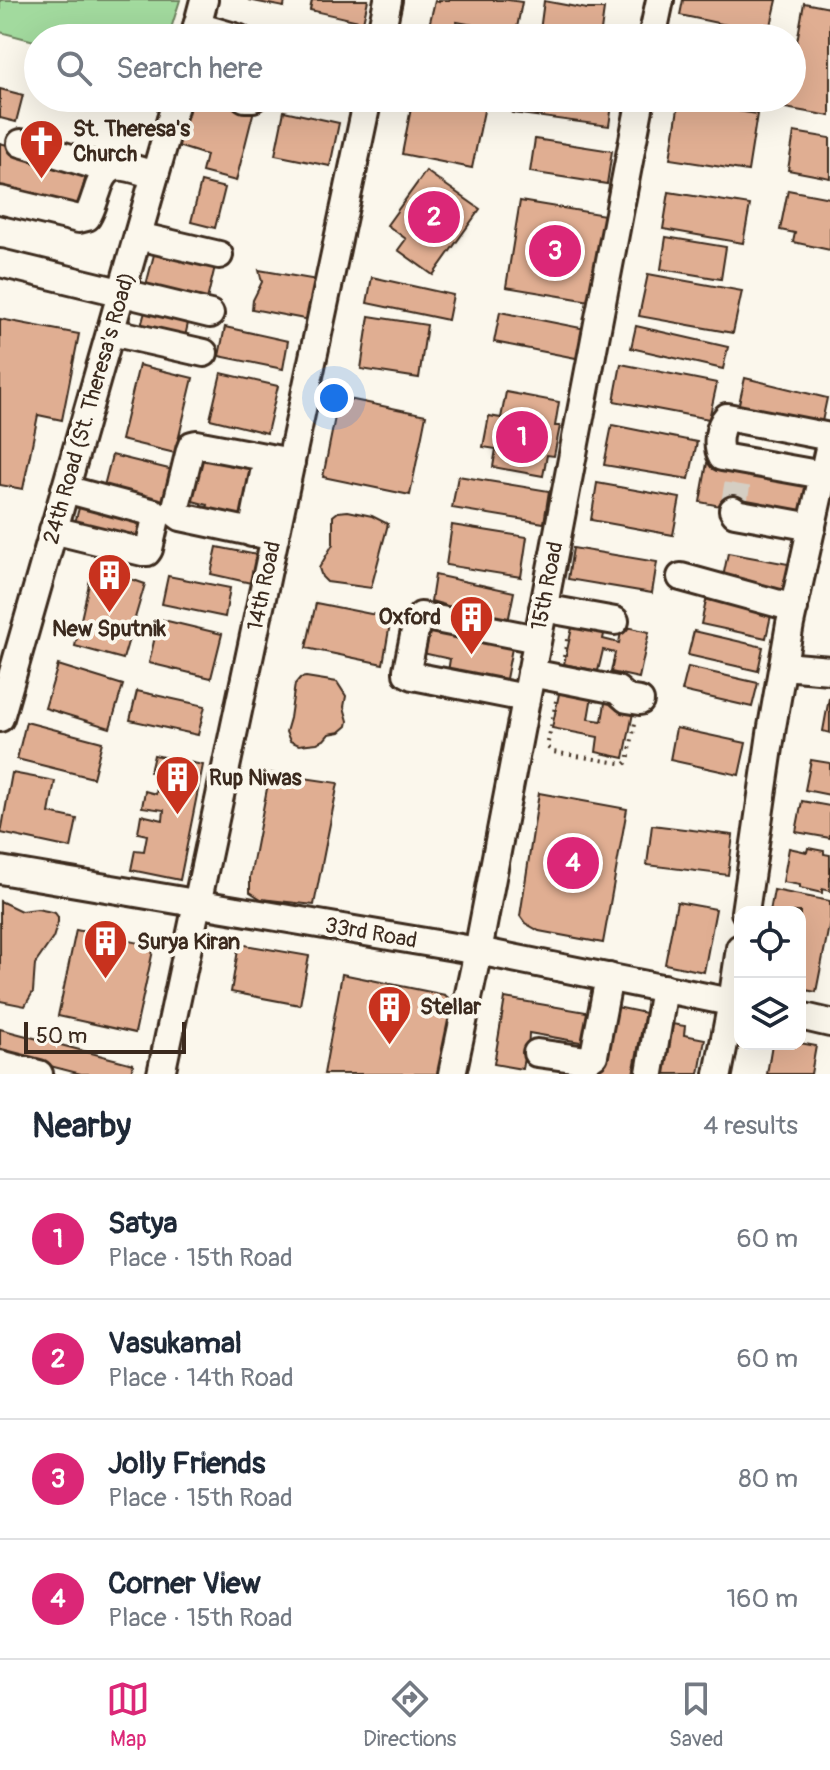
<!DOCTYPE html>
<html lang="en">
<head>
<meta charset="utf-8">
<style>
  body { margin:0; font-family:Pangolin,sans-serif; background:#f2f2f3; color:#1f2937 }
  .controls { position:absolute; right:24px; bottom:24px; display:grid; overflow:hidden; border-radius:16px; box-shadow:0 8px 32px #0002 }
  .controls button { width:72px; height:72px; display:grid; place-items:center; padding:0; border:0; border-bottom:2px solid #e0e1e3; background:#fff; color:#1f2937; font:40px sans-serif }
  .scale { position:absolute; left:24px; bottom:20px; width:162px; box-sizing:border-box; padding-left:8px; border:4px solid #3b2a1e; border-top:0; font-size:22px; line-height:28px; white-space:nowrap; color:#3b2a1e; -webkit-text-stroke:6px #fbf7ec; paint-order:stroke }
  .you { position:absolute; left:334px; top:398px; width:28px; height:28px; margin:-20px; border:6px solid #fff; border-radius:50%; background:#1a73e8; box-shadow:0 0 0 12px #1a73e833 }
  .badge { display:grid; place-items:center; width:52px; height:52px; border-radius:50%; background:#db2777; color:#fff; font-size:26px; font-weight:700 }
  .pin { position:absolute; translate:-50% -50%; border:4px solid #fff; box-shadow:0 2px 8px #0006 }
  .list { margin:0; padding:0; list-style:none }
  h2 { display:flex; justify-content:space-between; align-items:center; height:104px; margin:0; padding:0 32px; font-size:34px }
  h2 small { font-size:26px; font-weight:400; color:#747a83 }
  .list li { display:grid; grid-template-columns:52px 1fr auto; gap:24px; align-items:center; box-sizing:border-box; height:120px; padding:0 32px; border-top:2px solid #e0e1e3 }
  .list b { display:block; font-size:30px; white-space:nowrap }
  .list p { margin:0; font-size:26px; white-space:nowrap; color:#747a83 }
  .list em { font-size:26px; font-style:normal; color:#747a83 }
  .icon { flex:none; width:44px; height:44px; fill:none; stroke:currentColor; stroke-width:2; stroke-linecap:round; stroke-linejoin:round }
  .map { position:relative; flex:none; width:830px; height:1074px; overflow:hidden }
  .search { position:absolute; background:#fff; box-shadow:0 8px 32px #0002; left:24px; right:24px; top:24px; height:88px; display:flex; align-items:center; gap:20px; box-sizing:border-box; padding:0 28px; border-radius:44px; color:#747a83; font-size:30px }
  .sheet { height:584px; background:#fff }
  nav { display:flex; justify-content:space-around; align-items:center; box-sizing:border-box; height:112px; border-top:2px solid #e0e1e3; background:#fff; font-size:22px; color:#747a83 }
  nav a { display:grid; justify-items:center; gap:4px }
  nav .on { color:#db2777 }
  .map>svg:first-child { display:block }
  .green { fill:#a2da9e; stroke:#6e825e; stroke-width:2 }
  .building { fill:#e0ae92; stroke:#3b2a1e; stroke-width:2 }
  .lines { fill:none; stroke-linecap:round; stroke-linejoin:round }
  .minor-tunnel { stroke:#d5cec3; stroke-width:26; stroke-dasharray:26 13; stroke-linecap:butt }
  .minor-casing { stroke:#3b2a1e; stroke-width:32 }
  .path { stroke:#3b2a1e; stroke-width:4; stroke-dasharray:2 6; stroke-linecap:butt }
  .minor { stroke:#fbf7ec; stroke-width:26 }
  .labels { text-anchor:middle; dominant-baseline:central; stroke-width:8; stroke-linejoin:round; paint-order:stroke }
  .poi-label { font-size:22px; font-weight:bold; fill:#3b2a1e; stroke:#fbf7ec; text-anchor:start }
  .street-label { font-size:22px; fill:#3b2a1e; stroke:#fbf7ec }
</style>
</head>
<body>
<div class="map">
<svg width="830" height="1074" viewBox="0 0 830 1074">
  <rect width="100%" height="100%" fill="#fbf7ec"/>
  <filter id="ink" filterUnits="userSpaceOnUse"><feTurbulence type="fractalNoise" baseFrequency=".0125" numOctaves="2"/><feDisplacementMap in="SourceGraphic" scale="16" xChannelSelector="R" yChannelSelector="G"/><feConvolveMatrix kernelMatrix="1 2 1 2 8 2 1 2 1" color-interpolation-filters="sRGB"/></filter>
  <g filter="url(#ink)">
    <!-- green -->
    <path class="green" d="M0,0H180L168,38H38V42L0,32Z"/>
    <!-- building -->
    <g class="building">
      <path d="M248,0H285L284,7Z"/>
      <path d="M312,0H368L363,22L310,10Z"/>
      <path d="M439,0H508L522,2L516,33L457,22L453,38H426L435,1L439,2Z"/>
      <path d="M683,0H777L769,34L680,15Z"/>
      <path d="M544,1L587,9H604L600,38H539Z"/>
      <path d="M804,3L830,8V116L785,108L786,98H792V69Z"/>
      <path d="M0,89L23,95L16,122L0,118Z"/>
      <path d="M182,98H211L254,110L236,181L202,172L206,155L168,143Z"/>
      <path d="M413,98H446L485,106L472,168L402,154Z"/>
      <path d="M514,98H613L609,126L512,113Z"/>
      <path d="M679,102L757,114L748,171L670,159Z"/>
      <path d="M284,111L339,123L330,166L275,155Z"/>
      <path d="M794,132L830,138V178L788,170Z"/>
      <path d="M535,139L612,151L607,184L530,172Z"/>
      <path d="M0,143L88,168L76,214L0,195Z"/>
      <path d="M426,171L480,209L433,275L398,250L406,239L387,225Z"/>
      <path d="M201,182L225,188L215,228L191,222Z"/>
      <path d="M788,190L830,198V250L793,242L795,233L780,230Z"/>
      <path d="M669,192L750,205L743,243L663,229Z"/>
      <path d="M520,201L605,215L590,301L506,287Z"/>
      <path d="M666,237L726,247L721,279L661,269Z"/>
      <path d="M157,243L217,258L206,304L145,289Z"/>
      <path d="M259,270L323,281L315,321L252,309L253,300L262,282Z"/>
      <path d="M648,274L742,291L733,333L639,316Z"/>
      <path d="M372,277L453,295L448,320L367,303Z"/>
      <path d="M147,304L190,315L183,345L139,334Z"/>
      <path d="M500,312L586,329L581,359L494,342Z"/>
      <path d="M369,316L427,325L419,378L361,369Z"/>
      <path d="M0,319L79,334L62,420L38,415L23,489L0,485Z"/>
      <path d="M636,326L728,347L723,369L631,348Z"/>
      <path d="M225,327L288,341L283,369L219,356Z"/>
      <path d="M621,364L717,383L709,419L614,401Z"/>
      <path d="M139,365L193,378L175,453L121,440Z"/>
      <path d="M221,373L278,386L267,433L210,419Z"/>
      <path d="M745,378L827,398L820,431L737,412Z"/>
      <path d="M506,392L559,402L555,426H560L554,456L547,455L543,476L493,467L496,449L483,447L489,416L501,418Z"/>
      <path d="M339,397L426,415L410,495L323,477Z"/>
      <path d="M612,425L697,442L689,479L604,465Z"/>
      <path d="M202,453L260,463L244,527L204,518L208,505L185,499Z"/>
      <path d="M112,455L173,470L163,506L103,490Z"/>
      <path d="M707,463L808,482L800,522L700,502Z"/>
      <path d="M458,476L549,491L544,523L452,508Z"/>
      <path d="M597,483L680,498L673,535L591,520Z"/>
      <path d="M82,497L149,516L140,548L73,530Z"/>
      <path d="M348,511L372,516L388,524L371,588L327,582L322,577L319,568L333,544V516L338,512Z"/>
      <path d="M452,525L527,537L521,577L446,565Z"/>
      <path d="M217,547L257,555L251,583L211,574Z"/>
      <path d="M573,548L657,562L652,593L568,579Z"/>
      <path d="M728,553L799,566L794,596L722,582Z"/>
      <path d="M93,566L145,584L123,659L75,646Z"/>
      <path d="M435,575L514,592L507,627L443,613L445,605L431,601Z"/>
      <path d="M168,576L230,588L225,617L162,604Z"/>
      <path d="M708,592L773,606L766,638L701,624Z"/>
      <path d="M316,603L391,618L383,664L306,648Z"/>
      <path d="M159,619L222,634L211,678L149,663Z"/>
      <path d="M425,619L514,638L504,689L447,678L450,659L418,652Z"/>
      <path d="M574,619L606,625L603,639L619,643L622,626L649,632L639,678L611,672L615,653L603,650L598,671L564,664Z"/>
      <path d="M694,631L763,647L758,671L688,655Z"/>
      <path d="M58,665L123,685L110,728L45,708Z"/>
      <path d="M688,667L758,683L752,707L682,691Z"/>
      <path d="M306,677L337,682L346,696L344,707L348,721L347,726L340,732L329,734L324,740L317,743L299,745L290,741L286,732L290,718L295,684L300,678Z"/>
      <path d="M560,689L592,696L588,719L602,721L606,697L635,703L624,758L596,752L598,737L552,728Z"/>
      <path d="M137,691L205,706L198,735L130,720Z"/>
      <path d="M829,698H830V733L823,731Z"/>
      <path d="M26,722L102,742L93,778L17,759Z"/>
      <path d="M676,728L746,743L739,775L670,760Z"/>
      <path d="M154,755L203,765L180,880L131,870L135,850L144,851L147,835L138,833L141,815L163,820L164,810L142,807L145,791L156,794L159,774L150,772Z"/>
      <path d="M811,760L830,763V795L805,790Z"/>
      <path d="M12,773L55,781L49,813L77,819L71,848L1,833Z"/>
      <path d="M270,773L338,783L314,905L261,899L250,892V877Z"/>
      <path d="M539,793L627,809L603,943L539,931L525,923L520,916Z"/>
      <path d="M802,801L830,806V838L796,832Z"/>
      <path d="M652,825L733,835L728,875L647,865Z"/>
      <path d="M789,848L807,852L808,848L824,851V854L830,855V891L822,889V893L800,888V885L783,882Z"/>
      <path d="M774,890L830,901V921L816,992L800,989V912H770Z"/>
      <path d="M0,901L21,911L37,909L47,911L55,913L58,917V922L53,938L35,964L33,992L25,1006L0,1001Z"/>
      <path d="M677,902L716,909L704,972L665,964Z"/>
      <path d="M76,930L154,946L135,1033L58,1016Z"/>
      <path d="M239,944L309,956L300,1005L231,992Z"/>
      <path d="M342,974L445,995L452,1001L454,1008L443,1074H324Z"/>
      <path d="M505,998L592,1013L586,1043L529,1033L528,1052H525L522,1069L494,1064Z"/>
      <path d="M612,1006L645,1013L633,1074H598Z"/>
      <path d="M665,1023L685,1026L684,1035L705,1039L699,1074H651Z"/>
      <path d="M0,1029L133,1064L131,1074H81L0,1053Z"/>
      <path d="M800,1043L816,1046L811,1074H767L772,1044Z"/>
    </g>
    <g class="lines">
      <!-- minor-tunnel -->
      <path class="minor-tunnel" d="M733,510L740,468"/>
      <defs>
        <g id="minor">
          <path d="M197,26L238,38"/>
          <path d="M194,38L204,0"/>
          <path d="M380,38L388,0"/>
          <path d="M652,38L660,0"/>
          <path d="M245,98H253"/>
          <path d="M21,143L107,169"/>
          <path d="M0,200L79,219L87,217C92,209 94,200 97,192C108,155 125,167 155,175"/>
          <path d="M138,236L219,255"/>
          <path d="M0,263L210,314"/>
          <path d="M111,332L204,353"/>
          <path d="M823,475L722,457C716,446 718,427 727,417L830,437"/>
          <path d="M733,510L735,513L812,527"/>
          <path d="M53,530L143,552H147L149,549L156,518L155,513L65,489"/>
          <path d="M252,533L267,458"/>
          <path d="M275,537L181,517L177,514L176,507L190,450L192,445L196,444L291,462"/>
          <path d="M681,577L794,608"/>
          <path d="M543,608L615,621"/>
          <path d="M783,666L830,670"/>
          <path d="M531,673L617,690L627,699L640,701"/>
          <path d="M526,698L413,676L407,673V670L417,621L421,616L537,639"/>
          <path d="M0,718L177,98"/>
          <path d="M0,870L478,951L740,1004"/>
          <path d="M745,912L772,727L790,624L830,444"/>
          <path d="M800,1016L830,1023"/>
          <path d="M537,1053L587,1060L594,1055L609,977"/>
          <path d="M0,1064L39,1074"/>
          <path d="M650,1073L664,988"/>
          <path d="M161,1074L368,98"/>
          <path d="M452,1074L478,951L641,98"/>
          <path d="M718,1074L732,1002L740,948"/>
        </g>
      </defs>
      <!-- minor casing -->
      <use href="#minor" class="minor-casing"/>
      <!-- path -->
      <g class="path">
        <path d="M564,657L568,634"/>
        <path d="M556,701L547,747L553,752L625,764L628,761L635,723"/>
      </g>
      <!-- minor -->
      <use href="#minor" class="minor"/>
    </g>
  </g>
  <!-- icons -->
  <defs>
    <symbol id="church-pin" viewBox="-11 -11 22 30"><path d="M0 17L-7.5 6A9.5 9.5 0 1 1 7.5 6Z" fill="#c8321e" stroke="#fbf7ec"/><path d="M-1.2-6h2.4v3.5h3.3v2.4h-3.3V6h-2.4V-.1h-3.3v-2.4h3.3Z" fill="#fff"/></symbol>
    <symbol id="building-pin" viewBox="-11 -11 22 30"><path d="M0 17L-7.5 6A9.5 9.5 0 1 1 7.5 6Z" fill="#c8321e" stroke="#fbf7ec"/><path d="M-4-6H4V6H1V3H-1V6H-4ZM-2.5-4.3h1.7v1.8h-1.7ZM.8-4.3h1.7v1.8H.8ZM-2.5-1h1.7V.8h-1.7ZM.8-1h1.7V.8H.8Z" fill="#fff"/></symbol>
  </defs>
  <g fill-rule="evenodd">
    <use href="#church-pin" x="16" y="116" width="51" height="69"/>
    <use href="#building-pin" x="84" y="550" width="51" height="69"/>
    <use href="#building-pin" x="446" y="592" width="51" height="69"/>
    <use href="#building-pin" x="152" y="752" width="51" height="69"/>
    <use href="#building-pin" x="80" y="916" width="51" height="69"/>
    <use href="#building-pin" x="364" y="982" width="51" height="69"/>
  </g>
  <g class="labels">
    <!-- poi labels -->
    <g class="poi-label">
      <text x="73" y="129">St. Theresa's<tspan x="73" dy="25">Church</tspan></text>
      <text x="441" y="617" text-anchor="end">Oxford</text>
      <text x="109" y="629" text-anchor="middle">New Sputnik</text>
      <text x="209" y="778">Rup Niwas</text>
      <text x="137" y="942">Surya Kiran</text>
      <text x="420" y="1007">Stellar</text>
    </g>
    <!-- street labels -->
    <g class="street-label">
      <text transform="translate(89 408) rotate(-74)">24th Road (St. Theresa's Road)</text>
      <text transform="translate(264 586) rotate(-78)">14th Road</text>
      <text transform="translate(547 586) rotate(-79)">15th Road</text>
      <text transform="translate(371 933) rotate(10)">33rd Road</text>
    </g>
  </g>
</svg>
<div class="controls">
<button><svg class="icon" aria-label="locate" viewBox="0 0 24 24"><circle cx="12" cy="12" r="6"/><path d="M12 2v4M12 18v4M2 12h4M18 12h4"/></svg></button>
<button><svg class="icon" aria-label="layers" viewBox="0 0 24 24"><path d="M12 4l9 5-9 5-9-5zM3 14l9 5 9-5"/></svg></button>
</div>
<div class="scale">50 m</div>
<div class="you"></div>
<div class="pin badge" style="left:522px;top:437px">1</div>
<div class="pin badge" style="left:434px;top:217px">2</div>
<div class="pin badge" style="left:555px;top:251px">3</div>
<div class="pin badge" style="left:573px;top:863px">4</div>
<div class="search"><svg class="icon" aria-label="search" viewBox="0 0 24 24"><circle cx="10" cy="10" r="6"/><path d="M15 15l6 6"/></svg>Search here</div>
</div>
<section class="sheet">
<h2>Nearby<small>4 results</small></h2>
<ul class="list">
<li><span class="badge">1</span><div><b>Satya</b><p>Place · 15th Road</p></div><em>60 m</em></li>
<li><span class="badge">2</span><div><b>Vasukamal</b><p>Place · 14th Road</p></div><em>60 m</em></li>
<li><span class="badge">3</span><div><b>Jolly Friends</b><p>Place · 15th Road</p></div><em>80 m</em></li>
<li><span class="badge">4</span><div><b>Corner View</b><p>Place · 15th Road</p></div><em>160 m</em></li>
</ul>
</section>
<nav>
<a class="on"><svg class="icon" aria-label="map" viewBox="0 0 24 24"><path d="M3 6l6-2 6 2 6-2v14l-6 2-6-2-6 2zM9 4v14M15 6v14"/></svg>Map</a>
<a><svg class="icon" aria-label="directions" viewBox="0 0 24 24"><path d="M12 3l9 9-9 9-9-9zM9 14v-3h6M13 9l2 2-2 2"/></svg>Directions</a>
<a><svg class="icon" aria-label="saved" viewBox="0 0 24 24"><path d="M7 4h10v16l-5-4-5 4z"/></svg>Saved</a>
</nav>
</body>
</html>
